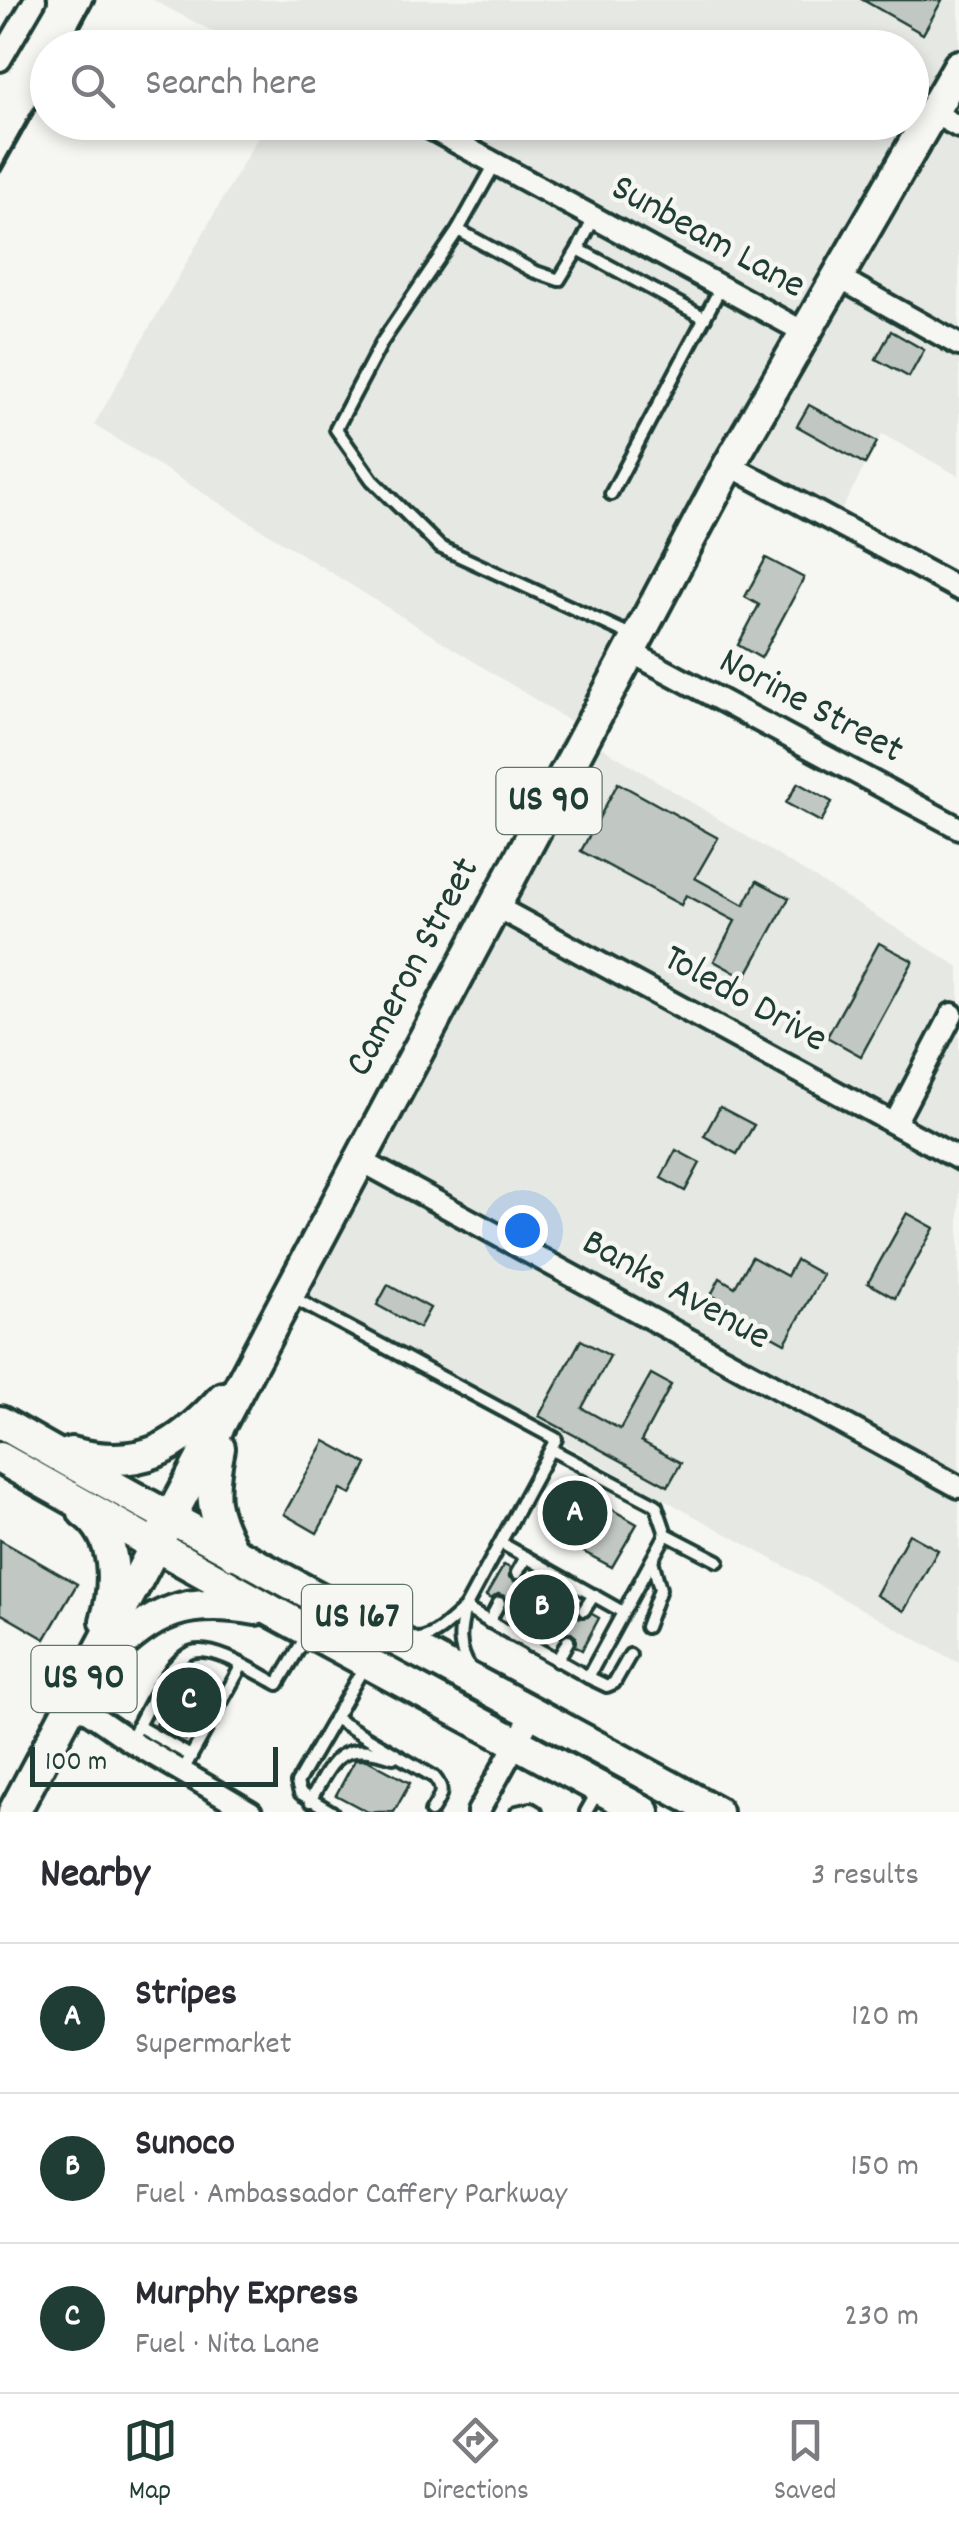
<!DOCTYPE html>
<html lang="en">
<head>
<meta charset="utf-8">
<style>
  body { margin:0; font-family:Dekko,sans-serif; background:#f2f2f3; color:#2b2b33 }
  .scale { position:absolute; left:30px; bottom:25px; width:248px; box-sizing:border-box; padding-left:10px; border:5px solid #1f3d34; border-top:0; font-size:28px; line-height:35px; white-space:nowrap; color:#1f3d34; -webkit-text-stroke:8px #f6f6f2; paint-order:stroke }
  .you { position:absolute; left:522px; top:1230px; width:35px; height:35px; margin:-25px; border:8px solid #fff; border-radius:50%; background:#1a73e8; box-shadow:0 0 0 15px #1a73e833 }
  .badge { display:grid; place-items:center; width:65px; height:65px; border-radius:50%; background:#1f3d34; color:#fff; font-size:32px; font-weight:700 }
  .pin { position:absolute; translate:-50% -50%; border:5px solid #fff; box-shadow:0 2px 10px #0006 }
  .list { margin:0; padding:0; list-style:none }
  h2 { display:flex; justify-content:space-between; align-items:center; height:130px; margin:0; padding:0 40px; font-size:42px }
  h2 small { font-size:32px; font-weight:400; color:#7c7c81 }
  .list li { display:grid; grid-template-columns:65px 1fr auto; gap:30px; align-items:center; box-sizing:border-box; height:150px; padding:0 40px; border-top:2px solid #e1e1e2 }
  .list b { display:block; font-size:38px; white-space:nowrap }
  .list p { margin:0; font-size:32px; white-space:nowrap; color:#7c7c81 }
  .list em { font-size:32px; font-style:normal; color:#7c7c81 }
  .icon { flex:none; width:55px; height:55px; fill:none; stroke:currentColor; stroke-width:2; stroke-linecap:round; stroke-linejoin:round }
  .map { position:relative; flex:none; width:959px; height:1812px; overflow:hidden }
  .search { position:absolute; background:#fff; box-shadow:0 5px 15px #0003; left:30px; right:30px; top:30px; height:110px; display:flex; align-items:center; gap:25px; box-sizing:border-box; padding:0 35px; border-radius:55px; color:#7c7c81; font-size:38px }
  .sheet { height:580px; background:#fff }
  nav { display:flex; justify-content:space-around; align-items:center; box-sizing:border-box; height:140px; border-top:2px solid #e1e1e2; background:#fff; font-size:28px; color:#7c7c81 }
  nav a { display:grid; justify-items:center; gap:5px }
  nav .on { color:#1f3d34 }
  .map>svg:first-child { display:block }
  .built { fill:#e6e8e4 }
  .building { fill:#c1c8c3; stroke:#1f3d34; stroke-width:2.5 }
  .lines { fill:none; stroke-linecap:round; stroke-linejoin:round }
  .lane-casing { stroke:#1f3d34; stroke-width:18 }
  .street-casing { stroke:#1f3d34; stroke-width:28 }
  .primary-casing { stroke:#1f3d34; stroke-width:38 }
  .lane { stroke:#f6f6f2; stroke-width:10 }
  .street { stroke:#f6f6f2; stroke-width:20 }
  .primary { stroke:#f6f6f2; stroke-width:30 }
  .rail { stroke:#1f3d34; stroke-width:5 }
  .labels { text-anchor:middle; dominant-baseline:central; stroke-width:9; stroke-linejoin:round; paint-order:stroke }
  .shield { fill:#f6f6f2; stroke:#60746d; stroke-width:2.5 }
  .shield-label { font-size:38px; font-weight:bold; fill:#1f3d34 }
  .street-label { font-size:40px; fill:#1f3d34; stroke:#f6f6f2 }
</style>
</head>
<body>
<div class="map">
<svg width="959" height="1812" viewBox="0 0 959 1812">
  <rect width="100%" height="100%" fill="#f6f6f2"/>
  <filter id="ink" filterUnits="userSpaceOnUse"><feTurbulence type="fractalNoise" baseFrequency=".01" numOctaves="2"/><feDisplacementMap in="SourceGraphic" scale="20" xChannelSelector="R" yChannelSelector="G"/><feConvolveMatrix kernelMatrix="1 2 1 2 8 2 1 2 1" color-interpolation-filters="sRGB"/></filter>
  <g filter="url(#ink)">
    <!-- built -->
    <g class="built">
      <path d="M153,0H959V476L882,434L828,535L712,473L576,725L94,425L266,123L912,122V48L242,47Z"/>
      <path d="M600,746L959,967V1663L307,1301Z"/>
    </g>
    <!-- building -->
    <g class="building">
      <path d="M863,0H942L923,34Z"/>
      <path d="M891,331L924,350L909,377L876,359Z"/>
      <path d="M809,405L877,442L865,464L797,426Z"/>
      <path d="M766,558L804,578L761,658L738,645L759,605L745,597Z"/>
      <path d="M618,783L718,838L695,878L744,905L757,881L789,898L745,978L714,961L735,921L686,895L681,905L581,851Z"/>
      <path d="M798,783L832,802L821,822L786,803Z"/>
      <path d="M879,943L913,961L861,1056L827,1037Z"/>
      <path d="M720,1107L754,1125L737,1154L704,1136Z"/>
      <path d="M676,1150L700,1163L685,1191L661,1178Z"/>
      <path d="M907,1213L934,1228L895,1298L868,1283Z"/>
      <path d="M752,1257L787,1276L796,1260L823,1275L785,1343L722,1309L726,1303L711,1295L720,1278L735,1287Z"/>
      <path d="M388,1285L430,1308L419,1328L377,1305Z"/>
      <path d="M581,1340L610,1356L582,1408L620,1429L651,1374L671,1385L641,1441L681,1463L668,1486L539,1416Z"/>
      <path d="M325,1441L367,1464L351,1494L341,1489L317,1533L284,1514Z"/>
      <path d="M564,1482L637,1524L612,1567L582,1551L587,1542L543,1519Z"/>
      <path d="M909,1534L938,1550L904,1611L876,1595Z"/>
      <path d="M0,1540L77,1584L45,1639L0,1613Z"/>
      <path d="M504,1565L510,1568L509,1577L514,1581L525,1577L532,1581L535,1592H551V1599L555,1604L567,1600L576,1606V1613L580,1618L592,1614L599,1618L582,1650L575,1646L576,1637L571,1633L560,1637L550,1631V1624L545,1619L534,1623L530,1620L527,1609L521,1607L514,1612L506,1608L504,1596L498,1594L491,1599L486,1596Z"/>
      <path d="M181,1681L210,1697L186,1740L156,1725Z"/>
      <path d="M355,1760H367L410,1783L394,1812H368L336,1795Z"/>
    </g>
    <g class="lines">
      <defs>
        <g id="lane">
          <path d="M495,164L458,230L533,271L559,280L578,249"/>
          <path d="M594,218L578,249L705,318"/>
          <path d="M458,230L382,342L336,429L372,480L440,547L633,636"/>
          <path d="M611,494L721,287"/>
          <path d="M290,1296L556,1439L465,1608C459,1632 457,1647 470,1668"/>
          <path d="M552,1450L656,1505L666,1534L718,1561"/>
          <path d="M501,1543L623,1612"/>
          <path d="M517,1573L526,1557"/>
          <path d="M540,1585L548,1570"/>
          <path d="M559,1596L568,1581"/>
          <path d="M465,1608L588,1677L666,1534"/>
          <path d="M584,1610L594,1595"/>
          <path d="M489,1622L499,1603"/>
          <path d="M646,1627L660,1589L652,1560"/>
          <path d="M512,1635L522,1616"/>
          <path d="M412,1640C433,1640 449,1622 464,1609"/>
          <path d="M531,1646L542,1627"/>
          <path d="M557,1661L568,1641"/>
          <path d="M173,1667L225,1695"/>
          <path d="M588,1677L607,1686L614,1683L630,1655"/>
          <path d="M334,1718L434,1777C446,1791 440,1797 431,1812"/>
          <path d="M138,1726L191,1756"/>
          <path d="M130,1741C142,1719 169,1659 192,1652C215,1645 257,1673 278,1684L309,1632"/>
          <path d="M182,1772L242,1665"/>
          <path d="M310,1801C334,1757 341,1740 393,1757"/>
          <path d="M332,1812L300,1793L297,1783L365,1665"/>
          <path d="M517,1812L531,1809L536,1812"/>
          <path d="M586,1812L598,1791"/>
        </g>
        <g id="street">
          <path d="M0,60L35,0"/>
          <path d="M932,112L959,127"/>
          <path d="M419,122L804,332"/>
          <path d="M836,276L959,345"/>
          <path d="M729,465L959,589"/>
          <path d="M629,651L959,828"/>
          <path d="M495,906L959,1159"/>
          <path d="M895,1123L952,1014"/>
          <path d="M358,1159L959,1487"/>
          <path d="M72,1701L130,1741L251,1812"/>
          <path d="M478,1812L534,1711"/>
        </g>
        <g id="primary">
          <path d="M0,1422C236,1558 478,1681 716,1812"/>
          <path d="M219,1448C209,1496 211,1511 234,1554"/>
          <path d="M71,1453C141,1471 177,1449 223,1398"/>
          <path d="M0,1458L274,1612L644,1812"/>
          <path d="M84,1512C118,1536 117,1585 106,1621"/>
          <path d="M105,1659C155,1610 186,1597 256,1609"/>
          <path d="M14,1812L729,465L959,66"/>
        </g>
      </defs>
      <!-- lane casing -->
      <use href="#lane" class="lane-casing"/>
      <!-- street casing -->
      <use href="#street" class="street-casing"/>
      <!-- primary casing -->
      <use href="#primary" class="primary-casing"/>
      <!-- lane -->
      <use href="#lane" class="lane"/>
      <!-- street -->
      <use href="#street" class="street"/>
      <!-- primary -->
      <use href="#primary" class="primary"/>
      <!-- rail -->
      <g class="rail">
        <path d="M68,48L94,0"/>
        <path d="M0,171L48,85"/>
      </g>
    </g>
  </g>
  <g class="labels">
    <!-- shield labels -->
    <g class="shield">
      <rect x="496.5" y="768" width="105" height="66" rx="8"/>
      <rect x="302" y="1585" width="110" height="66" rx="8"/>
      <rect x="31.5" y="1646" width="105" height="66" rx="8"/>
    </g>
    <g class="shield-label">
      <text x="549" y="801">US 90</text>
      <text x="357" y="1618">US 167</text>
      <text x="84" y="1679">US 90</text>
    </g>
    <!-- street labels -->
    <g class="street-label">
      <text transform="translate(707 239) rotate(29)">Sunbeam Lane</text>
      <text transform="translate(810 708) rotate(28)">Norine Street</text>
      <text transform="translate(415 968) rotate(-62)">Cameron Street</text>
      <text transform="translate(744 1001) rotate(29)">Toledo Drive</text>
      <text transform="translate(675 1292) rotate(29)">Banks Avenue</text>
    </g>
  </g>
</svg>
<div class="scale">100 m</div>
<div class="you"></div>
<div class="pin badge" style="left:575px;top:1513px">A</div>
<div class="pin badge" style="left:542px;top:1607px">B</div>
<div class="pin badge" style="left:189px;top:1700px">C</div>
<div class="search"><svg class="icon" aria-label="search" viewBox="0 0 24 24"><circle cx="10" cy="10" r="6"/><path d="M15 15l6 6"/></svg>Search here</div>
</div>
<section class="sheet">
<h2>Nearby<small>3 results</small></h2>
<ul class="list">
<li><span class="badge">A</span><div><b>Stripes</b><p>Supermarket</p></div><em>120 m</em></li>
<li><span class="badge">B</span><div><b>Sunoco</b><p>Fuel · Ambassador Caffery Parkway</p></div><em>150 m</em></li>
<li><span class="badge">C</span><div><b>Murphy Express</b><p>Fuel · Nita Lane</p></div><em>230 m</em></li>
</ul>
</section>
<nav>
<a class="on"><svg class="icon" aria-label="map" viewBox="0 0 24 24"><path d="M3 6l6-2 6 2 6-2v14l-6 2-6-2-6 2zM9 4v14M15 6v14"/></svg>Map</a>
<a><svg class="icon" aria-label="directions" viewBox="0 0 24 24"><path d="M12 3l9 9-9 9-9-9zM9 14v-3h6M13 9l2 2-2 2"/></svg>Directions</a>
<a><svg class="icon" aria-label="saved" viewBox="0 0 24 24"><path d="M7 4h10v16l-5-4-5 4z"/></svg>Saved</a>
</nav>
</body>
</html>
